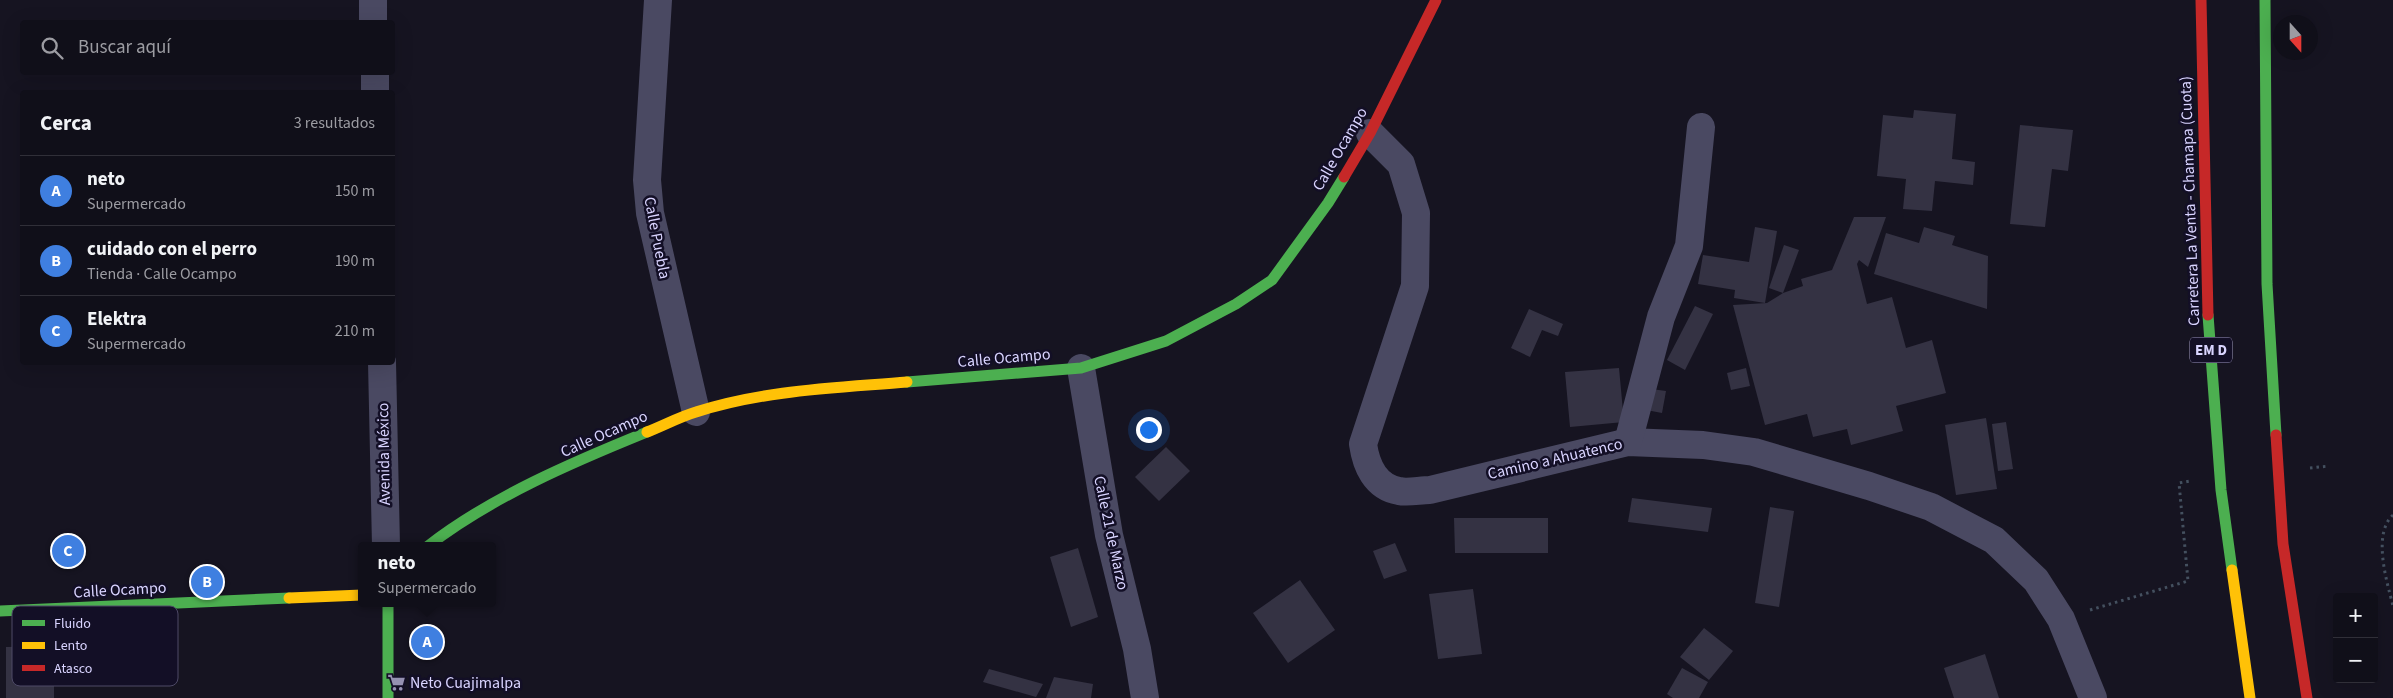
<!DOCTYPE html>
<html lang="es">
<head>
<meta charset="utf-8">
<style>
  body { margin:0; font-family:"Source Sans 3",sans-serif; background:#191822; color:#f1f3f6 }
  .controls { position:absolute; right:15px; bottom:15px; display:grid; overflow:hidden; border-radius:5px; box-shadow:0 5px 20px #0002 }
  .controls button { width:45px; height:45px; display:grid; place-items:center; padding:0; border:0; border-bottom:1px solid #302f38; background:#100f19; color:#f1f3f6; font:25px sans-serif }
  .compass { position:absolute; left:2273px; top:15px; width:45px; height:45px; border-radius:50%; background:#100f19; box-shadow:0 5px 20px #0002; rotate:159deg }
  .you { position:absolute; left:1148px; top:429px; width:18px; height:18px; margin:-12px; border:4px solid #fff; border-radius:50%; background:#1a73e8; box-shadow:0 0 0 8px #1a73e833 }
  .badge { display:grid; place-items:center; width:32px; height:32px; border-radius:50%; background:#db2777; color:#fff; font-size:16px; font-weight:700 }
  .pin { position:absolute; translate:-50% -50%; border:2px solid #fff; box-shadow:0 1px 5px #0006 }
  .popup { position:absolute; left:358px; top:542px; width:138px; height:65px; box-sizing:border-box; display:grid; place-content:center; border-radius:5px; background:#100f19; filter:drop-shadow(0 1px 4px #0005); font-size:16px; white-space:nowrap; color:#9c9ca2 }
  .popup b { font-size:19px; color:#f1f3f6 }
  .popup::after { content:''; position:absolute; left:50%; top:100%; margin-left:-10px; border:10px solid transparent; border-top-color:#100f19 }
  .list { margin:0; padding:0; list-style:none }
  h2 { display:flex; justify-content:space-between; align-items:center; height:65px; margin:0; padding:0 20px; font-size:21px }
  h2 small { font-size:16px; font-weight:400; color:#9c9ca2 }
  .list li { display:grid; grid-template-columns:32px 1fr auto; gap:15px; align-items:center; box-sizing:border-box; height:70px; padding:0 20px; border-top:1px solid #302f38 }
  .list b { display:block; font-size:19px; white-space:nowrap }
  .list p { margin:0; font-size:16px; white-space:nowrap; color:#9c9ca2 }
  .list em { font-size:16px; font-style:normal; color:#9c9ca2 }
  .icon { flex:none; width:28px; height:28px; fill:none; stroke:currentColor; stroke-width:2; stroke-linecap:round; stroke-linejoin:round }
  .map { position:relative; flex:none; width:2393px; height:698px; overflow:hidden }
  .search { position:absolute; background:#100f19; box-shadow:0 5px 20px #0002; left:20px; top:20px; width:375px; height:55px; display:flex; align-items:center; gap:12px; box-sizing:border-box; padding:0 18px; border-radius:5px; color:#9c9ca2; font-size:19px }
  .panel { position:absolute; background:#100f19; box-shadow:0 5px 20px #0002; left:20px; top:90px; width:375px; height:275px; border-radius:5px }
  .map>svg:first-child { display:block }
  .building { fill:#343243 }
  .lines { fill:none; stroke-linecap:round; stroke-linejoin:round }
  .path { stroke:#44505f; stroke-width:3; stroke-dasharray:2.5 4; stroke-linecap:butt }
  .street { stroke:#4a4962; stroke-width:28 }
  .fast { stroke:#4caf50; stroke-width:11 }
  .slow { stroke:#ffc107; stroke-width:11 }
  .jam { stroke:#c62828; stroke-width:11 }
  .labels { text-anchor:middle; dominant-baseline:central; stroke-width:5; stroke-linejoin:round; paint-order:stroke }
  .shield { fill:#130f26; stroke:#9e99be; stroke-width:1 }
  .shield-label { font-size:15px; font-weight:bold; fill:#d9d4ff }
  .street-label { font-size:16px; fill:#d9d4ff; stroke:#130f26 }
  .poi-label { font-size:16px; fill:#d9d4ff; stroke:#130f26; text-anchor:start }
  .key { fill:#130f26; stroke:#4e4a67; stroke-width:1 }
  .key-label { font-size:14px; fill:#d9d4ff }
</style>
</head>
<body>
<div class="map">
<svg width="2393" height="698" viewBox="0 0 2393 698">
  <rect width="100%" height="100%" fill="#161421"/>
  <!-- building -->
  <g class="building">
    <path d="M1914,110L1956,114L1952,159L1975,162L1973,185L1935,181L1932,211L1903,209L1906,179L1877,176L1883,115L1913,118Z"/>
    <path d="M2020,125L2073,130L2068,171L2052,169L2045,227L2010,224Z"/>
    <path d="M1854,217H1886L1868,267L1859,260L1857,264L1867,304L1892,297L1906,348L1932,340L1946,393L1896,406L1903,431L1851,445L1847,429L1813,437L1807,414L1765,425L1733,305L1767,303L1783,293L1803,286L1801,279L1832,270Z"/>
    <path d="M1755,227L1777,231L1765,303L1734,298L1735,290L1698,284L1703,255L1749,262Z"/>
    <path d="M1924,227L1955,236L1952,245L1988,256L1987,309L1874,274L1886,233L1919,243Z"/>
    <path d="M1784,245L1799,250L1783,293L1769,288Z"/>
    <path d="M1695,306L1713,314L1685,370L1667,360Z"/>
    <path d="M1529,309L1563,324L1558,336L1542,330L1530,357L1511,348Z"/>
    <path d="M1619,368L1624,422L1570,427L1565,372Z"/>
    <path d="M1746,368L1750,386L1731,390L1727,373Z"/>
    <path d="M1644,388L1666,391L1662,413L1641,409Z"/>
    <path d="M1986,418L1997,489L1956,495L1945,425Z"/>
    <path d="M2006,422L2013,469L1998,471L1992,424Z"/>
    <path d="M1166,447L1190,471L1159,501L1135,477Z"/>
    <path d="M1632,498L1712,508L1708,532L1628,522Z"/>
    <path d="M1770,507L1794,511L1779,607L1755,603Z"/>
    <path d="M1454,518H1548V553H1455Z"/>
    <path d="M1395,543L1407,571L1384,579L1373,551Z"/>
    <path d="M1078,548L1098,617L1071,627L1050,557Z"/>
    <path d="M1300,580L1335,630L1288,663L1253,613Z"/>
    <path d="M1473,589L1482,654L1438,659L1429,594Z"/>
    <path d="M1704,628L1733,651L1709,680L1680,657Z"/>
    <path d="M54,646V698H6V647Z"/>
    <path d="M1985,654L1999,698H1954L1944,668Z"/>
    <path d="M1682,668L1708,682L1699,698H1673L1667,694Z"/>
    <path d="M989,669L1043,684L1036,697L983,682Z"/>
    <path d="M1054,677L1093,684L1091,698H1046Z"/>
  </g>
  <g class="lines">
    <!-- path -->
    <g class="path">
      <path d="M2310,468L2329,466"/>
      <path d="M2393,515C2372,534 2387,582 2393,606"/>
      <path d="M2090,610L2188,581L2179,483L2190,481"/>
    </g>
    <!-- street -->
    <g class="street">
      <path d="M373,0V22"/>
      <path d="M658,0L647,180L650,213L696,412"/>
      <path d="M375,72V92"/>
      <path d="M1370,133L1401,164L1416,213L1415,286L1363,444C1366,465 1375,487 1399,491C1408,493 1420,490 1430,490L1628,442L1703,445L1754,452L1869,486L1931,507L1994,540L2036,580L2061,619L2093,698"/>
      <path d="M382,362L386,546"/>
      <path d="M1081,368L1109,535L1137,649L1145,698"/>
      <path d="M1628,442L1661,317L1689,246L1701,127"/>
    </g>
    <!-- fast -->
    <g class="fast">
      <path d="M2265,0L2267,284L2276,435"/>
      <path d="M2208,315L2221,490L2232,570"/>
      <path d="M907,382L1081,368L1166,341L1236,304L1272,280L1328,203L1344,177"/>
      <path d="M428,546C491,497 573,462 647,432"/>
      <path d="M388,603V698"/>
      <path d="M0,611L289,598"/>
    </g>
    <!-- slow -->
    <g class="slow">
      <path d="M647,432C663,426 679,417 696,412C764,390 836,388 907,382"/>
      <path d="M2232,570L2250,698"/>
      <path d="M289,598L362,595"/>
    </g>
    <!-- jam -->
    <g class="jam">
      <path d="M2201,0L2208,315"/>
      <path d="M1344,177L1370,133L1436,0"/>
      <path d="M2276,435L2283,544L2307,698"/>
    </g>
  </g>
  <!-- icons -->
  <defs>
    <symbol id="supermarket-bare" viewBox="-9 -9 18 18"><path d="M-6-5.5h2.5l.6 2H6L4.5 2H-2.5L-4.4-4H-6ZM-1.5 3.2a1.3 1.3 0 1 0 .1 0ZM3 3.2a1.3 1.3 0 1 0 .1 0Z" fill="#9591b1" stroke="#130f26" stroke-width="2.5" paint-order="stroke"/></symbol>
  </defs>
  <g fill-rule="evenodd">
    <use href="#supermarket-bare" x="384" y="670" width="25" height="25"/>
  </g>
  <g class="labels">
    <!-- shield labels -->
    <rect class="shield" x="2190" y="337.5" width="42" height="25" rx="4"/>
    <g class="shield-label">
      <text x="2211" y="350">EM D</text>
    </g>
    <!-- street labels -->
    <g class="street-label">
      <text transform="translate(1340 149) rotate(-60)">Calle Ocampo</text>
      <text transform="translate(2190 201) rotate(-92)">Carretera La Venta - Chamapa (Cuota)</text>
      <text transform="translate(657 238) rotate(79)">Calle Puebla</text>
      <text transform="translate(1004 358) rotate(-5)">Calle Ocampo</text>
      <text transform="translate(604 434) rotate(-24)">Calle Ocampo</text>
      <text transform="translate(384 454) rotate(-91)">Avenida México</text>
      <text transform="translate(1555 459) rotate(-13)">Camino a Ahuatenco</text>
      <text transform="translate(1111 533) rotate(78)">Calle 21 de Marzo</text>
      <text transform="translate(120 590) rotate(-3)">Calle Ocampo</text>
    </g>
    <!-- poi labels -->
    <g class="poi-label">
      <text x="410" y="683">Neto Cuajimalpa</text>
    </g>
  </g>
  <!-- legend -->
  <rect x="12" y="606" width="166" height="80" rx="8" class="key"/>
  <rect x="22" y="620" width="23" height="6" fill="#4caf50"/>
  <rect x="22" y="642" width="23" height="7" fill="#ffc107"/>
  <rect x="22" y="665" width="23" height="6" fill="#c62828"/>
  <g class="key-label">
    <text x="54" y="628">Fluido</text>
    <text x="54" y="650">Lento</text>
    <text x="54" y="673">Atasco</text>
  </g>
</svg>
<div class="controls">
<button>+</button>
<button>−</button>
</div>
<svg class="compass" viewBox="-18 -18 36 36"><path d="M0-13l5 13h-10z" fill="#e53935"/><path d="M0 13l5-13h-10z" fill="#9c9ca2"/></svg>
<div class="you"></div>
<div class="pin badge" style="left:427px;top:642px;background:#3f7fe0">A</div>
<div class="popup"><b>neto</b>Supermercado</div>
<div class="pin badge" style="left:207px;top:582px;background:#3f7fe0">B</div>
<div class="pin badge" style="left:68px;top:551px;background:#3f7fe0">C</div>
<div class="search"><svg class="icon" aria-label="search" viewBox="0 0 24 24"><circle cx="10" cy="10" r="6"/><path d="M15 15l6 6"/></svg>Buscar aquí</div>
<section class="panel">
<h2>Cerca<small>3 resultados</small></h2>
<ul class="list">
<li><span class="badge" style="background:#3f7fe0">A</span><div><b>neto</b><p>Supermercado</p></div><em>150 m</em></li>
<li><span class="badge" style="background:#3f7fe0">B</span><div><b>cuidado con el perro</b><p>Tienda · Calle Ocampo</p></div><em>190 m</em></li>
<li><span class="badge" style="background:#3f7fe0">C</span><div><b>Elektra</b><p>Supermercado</p></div><em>210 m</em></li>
</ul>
</section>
</div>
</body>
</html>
